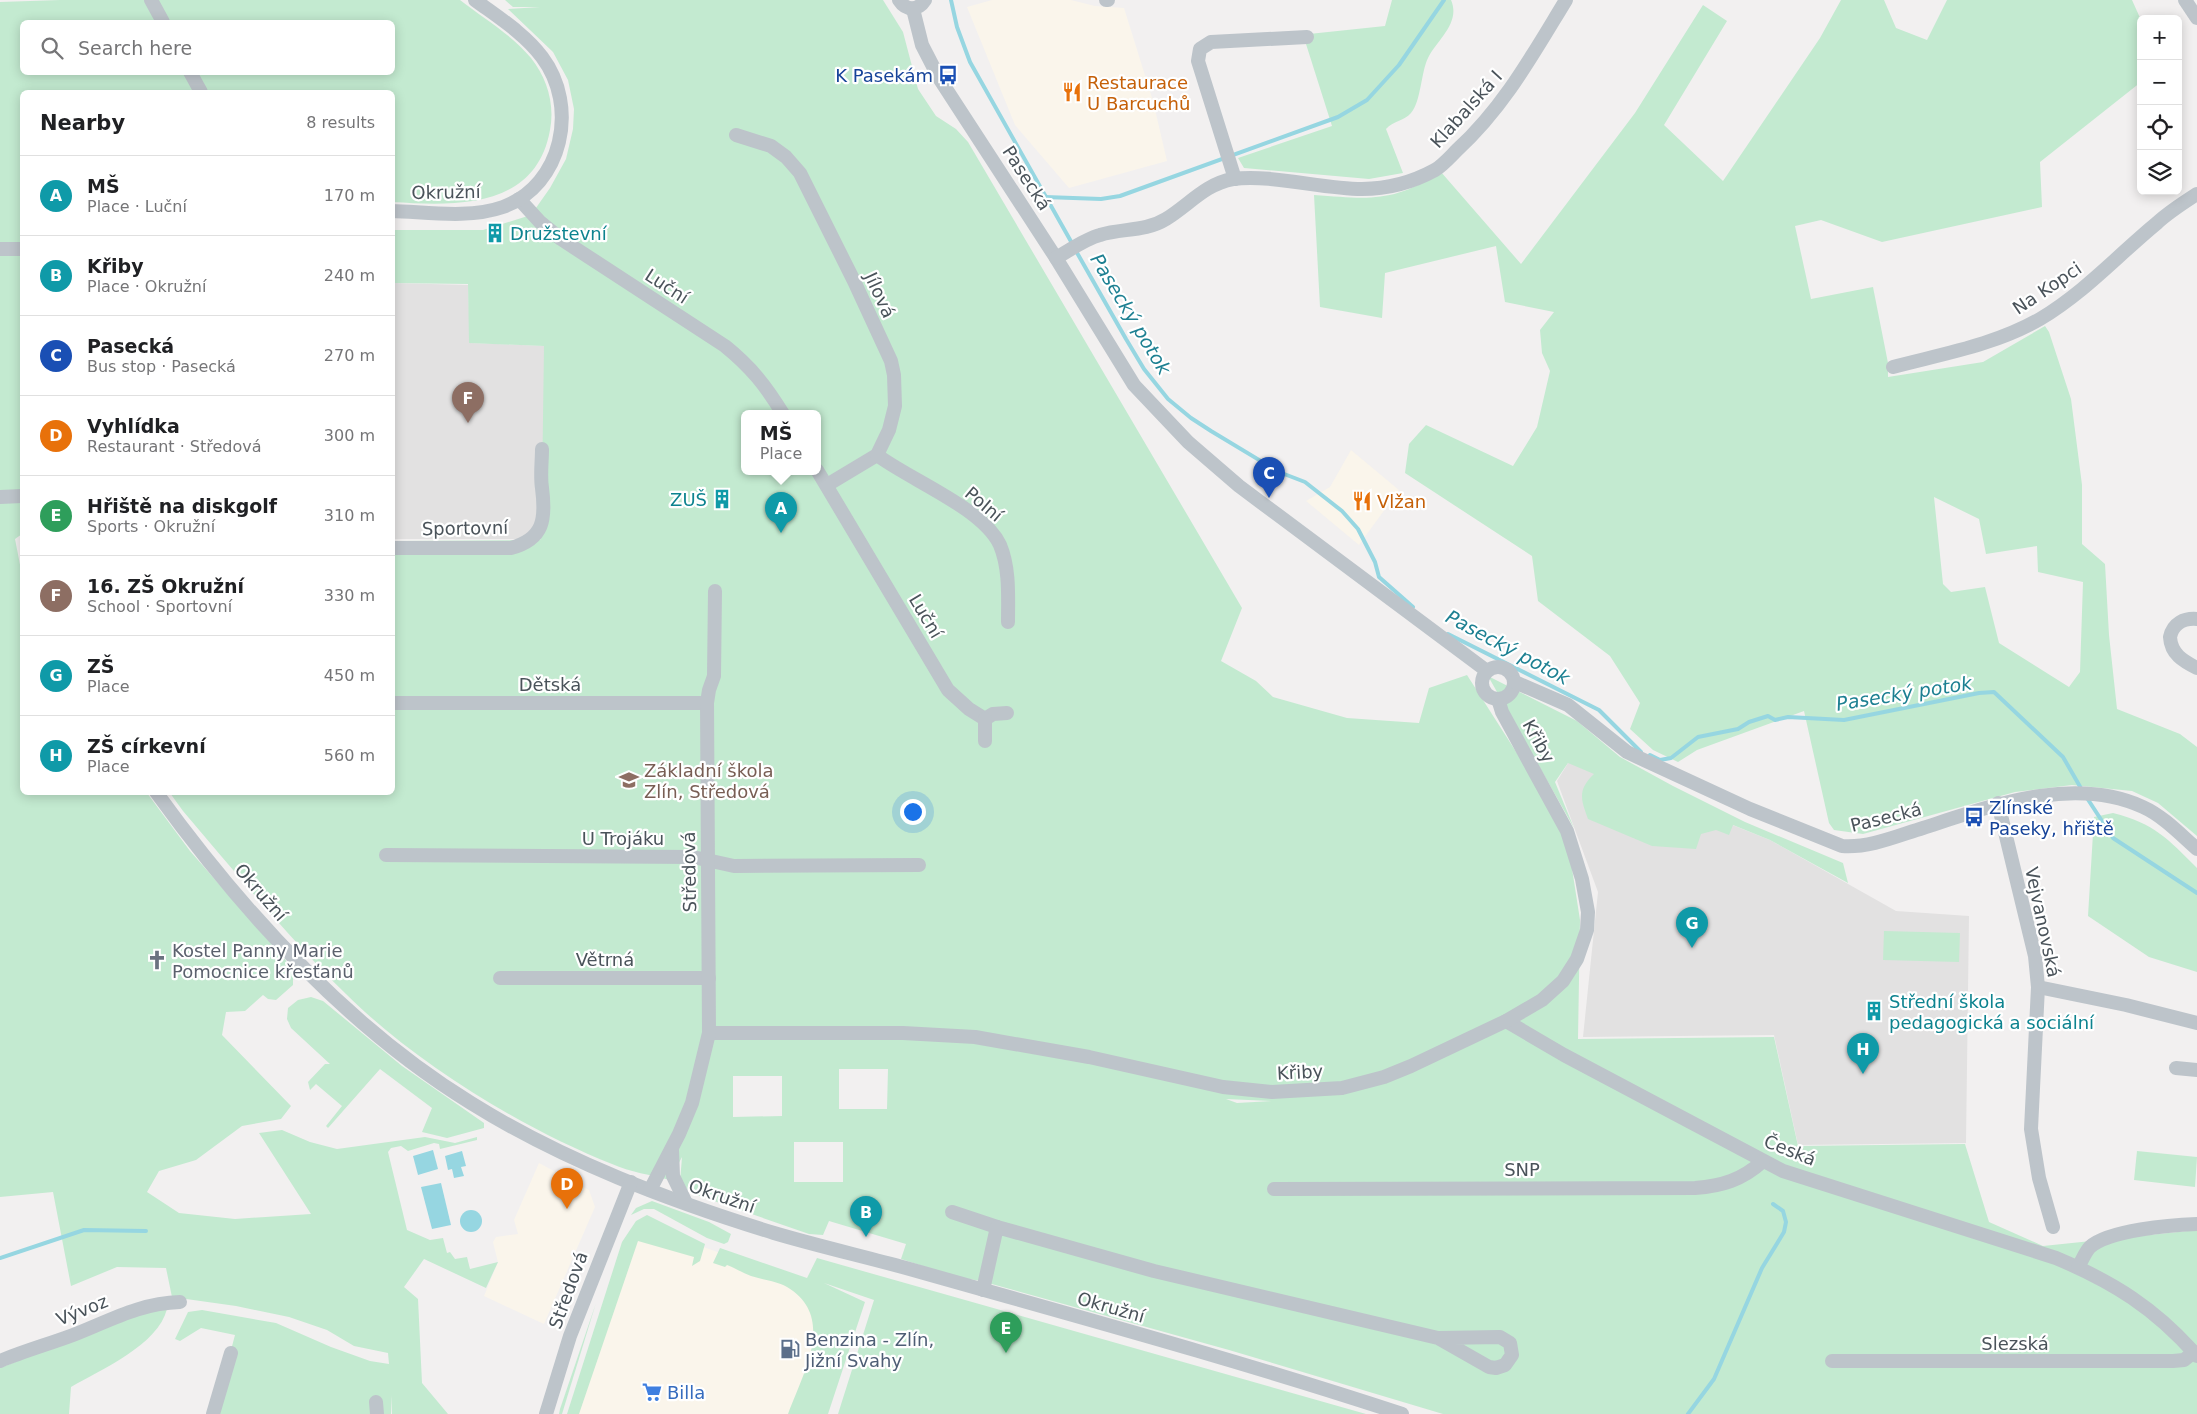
<!DOCTYPE html>
<html lang="en">
<head>
<meta charset="utf-8">
<style>
  body { margin:0; font-family:"DejaVu Sans",sans-serif; background:#f6f6f6; color:#202124 }
  .controls { position:absolute; right:15px; top:15px; display:grid; overflow:hidden; border-radius:8px; box-shadow:0 2px 12px #0003 }
  .controls button { width:45px; height:45px; display:grid; place-items:center; padding:0; border:0; border-bottom:1px solid #e0e0e0; background:#fff; color:#202124; font:25px sans-serif }
  .you { position:absolute; left:912px; top:811px; width:18px; height:18px; margin:-12px; border:4px solid #fff; border-radius:50%; background:#1a73e8; box-shadow:0 0 0 8px #1a73e833 }
  .badge { display:grid; place-items:center; width:32px; height:32px; border-radius:50%; background:#2f7dcc; color:#fff; font-size:16px; font-weight:700 }
  .pin { position:absolute; translate:-50% -41px; filter:drop-shadow(0 1px 2px #0008) }
  .pin::after { content:''; position:absolute; top:26px; width:18px; height:15px; background:inherit; clip-path:polygon(0 0,100% 0,50% 100%) }
  .popup { position:absolute; left:741px; top:410px; width:80px; height:65px; box-sizing:border-box; display:grid; place-content:center; border-radius:8px; background:#fff; filter:drop-shadow(0 1px 4px #0005); font-size:16px; white-space:nowrap; color:#757577 }
  .popup b { font-size:19px; color:#202124 }
  .popup::after { content:''; position:absolute; left:50%; top:100%; margin-left:-10px; border:10px solid transparent; border-top-color:#fff }
  .list { margin:0; padding:0; list-style:none }
  h2 { display:flex; justify-content:space-between; align-items:center; height:65px; margin:0; padding:0 20px; font-size:21px }
  h2 small { font-size:16px; font-weight:400; color:#757577 }
  .list li { display:grid; grid-template-columns:32px 1fr auto; gap:15px; align-items:center; box-sizing:border-box; height:80px; padding:0 20px; border-top:1px solid #e0e0e0 }
  .list b { display:block; font-size:19px; white-space:nowrap }
  .list p { margin:0; font-size:16px; white-space:nowrap; color:#757577 }
  .list em { font-size:16px; font-style:normal; color:#757577 }
  .icon { flex:none; width:28px; height:28px; fill:none; stroke:currentColor; stroke-width:2; stroke-linecap:round; stroke-linejoin:round }
  .map { position:relative; flex:none; width:2197px; height:1414px; overflow:hidden }
  .search { position:absolute; background:#fff; box-shadow:0 2px 12px #0003; left:20px; top:20px; width:375px; height:55px; display:flex; align-items:center; gap:12px; box-sizing:border-box; padding:0 18px; border-radius:8px; color:#757577; font-size:19px }
  .panel { position:absolute; background:#fff; box-shadow:0 2px 12px #0003; left:20px; top:90px; width:375px; height:705px; border-radius:8px }
  .map>svg:first-child { display:block }
  .commercial { fill:#faf5eb }
  .education { fill:#e2e1e1 }
  .green { fill:#c3ead0; fill-rule:evenodd }
  .water { fill:#96d6e1 }
  .lines { fill:none; stroke-linecap:round; stroke-linejoin:round }
  .stream { stroke:#96d6e1; stroke-width:4 }
  .minor { stroke:#bdc4ca; stroke-width:14 }
  .labels { text-anchor:middle; dominant-baseline:central; stroke-width:4.5; stroke-linejoin:round; paint-order:stroke }
  .transit-label { font-size:18px; fill:#164399; stroke:#fff; text-anchor:end }
  .food-label { font-size:18px; fill:#c56008; stroke:#fff; text-anchor:start }
  .street-label { font-size:18px; fill:#4a535a; stroke:#fff }
  .culture-label { font-size:18px; fill:#0d838f; stroke:#fff; text-anchor:start }
  .education-label { font-size:18px; fill:#785e54; stroke:#fff; text-anchor:start }
  .worship-label { font-size:18px; fill:#5b616d; stroke:#fff; text-anchor:start }
  .service-label { font-size:18px; fill:#4e5e75; stroke:#fff; text-anchor:start }
  .shop-label { font-size:18px; fill:#366cbe; stroke:#fff; text-anchor:start }
  .water-label { font-size:19px; font-style:italic; fill:#1d8092; stroke:#fff }
</style>
</head>
<body>
<div class="map">
<svg width="2197" height="1414" viewBox="0 0 2197 1414">
  <rect width="100%" height="100%" fill="#f2f0f0"/>
  <!-- commercial -->
  <g class="commercial">
    <path d="M992,0H1071L1095,6L1124,8L1153,101L1167,161L1069,188L1015,125L967,7Z"/>
    <path d="M1351,450L1399,490L1359,545L1306,501L1330,487Z"/>
    <path d="M539,1163L589,1190L595,1207L544,1324L484,1296L498,1262L493,1242L496,1237L518,1234L514,1220Z"/>
    <path d="M634,1231L661,1232L842,1296L802,1414H570Z"/>
  </g>
  <!-- education -->
  <g class="education">
    <path d="M393,283L468,285L470,343L546,346L542,539H393Z"/>
    <path d="M1570,760L1770,840L1896,911L1969,916L1966,1143L1798,1145L1774,1035L1583,1037L1598,892L1557,781Z"/>
  </g>
  <!-- green -->
  <g class="green">
    <path d="M60,0H460C483,18 512,35 531,58C547,78 555,104 550,130C536,209 456,206 393,202L392,92H22V534L15,539L22,575V792L147,793L190,851L289,964L293,974V985L276,1000L268,999L263,995L245,1011L226,1012L222,1035L291,1106L281,1119L242,1126L196,1160L159,1171L147,1192L179,1213L235,1219L311,1214L259,1133L282,1130L310,1142L337,1149L425,1137L455,1143L477,1137V1140L440,1149L439,1144L434,1143L408,1151L401,1146L391,1148L388,1152L407,1230L430,1240L443,1238L447,1253L450,1252L455,1259L467,1257L470,1269L498,1262L486,1288L424,1259L404,1287L418,1299L422,1383L448,1414H392L391,1395V1414H214L235,1335L201,1328L180,1341L175,1339L188,1312L202,1310L276,1323L331,1347L370,1361L389,1364L388,1353L354,1346L327,1330L289,1317L236,1306L172,1297L166,1268L117,1267L71,1286L53,1192L0,1197V2ZM22,22H392V72H22Z"/>
    <path d="M505,0H883L903,32L918,89L936,116L956,129L968,142L1242,608L1221,661L1256,681L1273,697L1347,718L1419,723L1429,688L1467,675L1566,830L1580,920L1578,1039L1774,1037L1798,1146L1965,1144L1989,1222L2043,1246L2197,1230V1414H1443L1229,1350L981,1281L957,1277L901,1259L906,1244L829,1221L823,1235L809,1234L691,1193L680,1182L682,1157L670,1180C651,1175 630,1172 612,1164C523,1129 414,1062 346,994C288,937 236,873 183,811L170,793L392,792L393,541L540,540L544,532L542,489L544,346L469,343L468,284L393,283V230H483L531,215L550,188L566,159L573,129L574,109L568,80L553,52L508,9L540,7H513ZM745,414H817V472H745ZM839,1069H888L887,1109H839ZM733,1076H782V1116L733,1117ZM1226,1099L1271,1101H1272L1237,1103ZM794,1142H843V1182H794Z"/>
    <path d="M1392,0H1451C1461,23 1437,40 1428,58C1421,72 1421,102 1411,113C1404,121 1393,121 1386,129L1403,173L1369,179L1244,168L1238,158L1332,126L1306,44L1309,34L1385,26Z"/>
    <path d="M1841,0H1884L1896,28L1927,40L1947,0H2132L2141,20V82L2040,162L2042,207L1882,242L1821,220L1795,226L1811,299L1873,287L1888,363V377L1983,362L2045,326L2049,332L2071,399L2082,485V544L2105,564L2109,635L2117,709L2180,734L2197,747V836L2158,803L2132,791L2072,785L2015,792L1863,834L1834,830L1829,823L1804,711L1697,750L1678,762L1653,750L1630,729L1640,703L1610,656L1538,601L1532,556L1405,473L1409,444L1426,425L1513,466L1537,427L1550,371L1542,353L1540,330L1554,312L1505,302L1496,246L1385,273L1382,318L1320,307L1314,195C1370,199 1392,203 1441,172L1521,264L1635,113L1703,5L1727,21L1664,125L1723,181L1820,38ZM1934,497L1979,519L1986,554L2037,546L2038,572L2083,582L2080,672L2069,687L1999,643L1985,587L1951,592L1943,584Z"/>
    <path d="M1488,676L1577,721L1620,757L1673,786L1745,822L1843,863L1848,883L1770,840L1733,825L1729,835L1716,830L1701,834L1696,849L1652,846L1588,819C1582,801 1576,791 1594,774L1568,763L1555,782L1574,828Z"/>
    <path d="M2113,813C2155,824 2167,838 2197,868V972L2149,957L2088,916L2094,817Z"/>
    <path d="M1884,931L1960,933L1959,962L1883,960Z"/>
    <path d="M311,997L323,1001L402,1066L484,1123V1128L447,1138L422,1132L432,1108L380,1069L328,1128L326,1126L342,1106L316,1084L310,1090L308,1082L325,1064H330L291,1028L287,1019L288,1008L298,1000Z"/>
    <path d="M2137,1151L2197,1157L2195,1187L2134,1180Z"/>
    <path d="M652,1201L709,1222L731,1234L728,1242L724,1244L707,1238L654,1209H644L631,1215L636,1208Z"/>
    <path d="M647,1215L705,1244L700,1261L692,1266L694,1257L638,1241L579,1414H567L622,1242L636,1221Z"/>
    <path d="M720,1248L807,1278L817,1258L1366,1414H838L874,1300L824,1283L865,1302L828,1414H788C803,1373 837,1317 787,1287C777,1281 763,1280 751,1276C743,1273 735,1268 727,1265L725,1267L713,1263Z"/>
    <path d="M596,1303L562,1414H559L560,1409Z"/>
    <path d="M167,1309C158,1345 102,1369 71,1387L69,1414H0V1368L138,1313Z"/>
  </g>
  <!-- water -->
  <g class="water">
    <path d="M433,1150L438,1169L418,1175L413,1156Z"/>
    <path d="M462,1151L466,1166L461,1167L464,1176L454,1178L452,1169L448,1170L445,1156Z"/>
    <path d="M441,1183L451,1225L432,1229L421,1187Z"/>
    <circle cx="471" cy="1221" r="11"/>
  </g>
  <g class="lines">
    <!-- stream -->
    <g class="stream">
      <path d="M951,0L957,27L970,62L1073,245"/>
      <path d="M1045,197L1101,199L1120,196L1338,117L1367,100L1399,65L1444,0"/>
      <path d="M1076,251L1126,339L1144,369L1168,399L1191,418L1211,431L1279,472L1305,482L1342,511L1358,529L1375,562L1379,577L1413,607"/>
      <path d="M1448,634L1599,710L1641,752"/>
      <path d="M1650,755L1660,760L1671,758L1698,737L1738,729L1749,722L1768,716L1775,720L1788,717L1844,720L1979,693L1994,692L2063,757L2082,790"/>
      <path d="M2087,798L2113,838L2197,893"/>
      <path d="M0,1258L84,1230L146,1231"/>
      <path d="M1688,1414L1714,1379L1762,1268L1784,1232L1786,1222L1783,1211L1773,1204"/>
    </g>
    <!-- minor -->
    <g class="minor">
      <path d="M151,0L163,22"/>
      <path d="M899,0C906,11 918,11 925,0"/>
      <path d="M1106,0H1108"/>
      <path d="M2185,0L2197,18"/>
      <path d="M913,9L922,45L939,78L1056,258L1134,385L1188,442L1239,486L1487,671"/>
      <path d="M190,72L201,92"/>
      <path d="M736,135L771,146L786,157L800,173L854,281L891,361L894,375L895,406L889,430L877,455L827,485"/>
      <path d="M1235,179L1198,61L1200,49L1211,42L1307,37"/>
      <path d="M519,199L540,222L561,239L725,346C751,367 766,386 783,414"/>
      <path d="M392,211C427,212 469,219 503,207C563,185 579,106 542,57C525,34 498,17 475,0"/>
      <path d="M0,249H22"/>
      <path d="M1056,258C1070,250 1085,239 1100,235C1122,228 1145,232 1166,219C1189,205 1205,184 1233,179C1272,174 1322,189 1362,189C1387,189 1413,182 1435,170C1443,165 1450,157 1457,150C1504,107 1533,54 1566,0"/>
      <path d="M1893,367C1942,354 1995,345 2040,319C2085,292 2117,256 2157,223C2169,212 2183,203 2197,194"/>
      <path d="M877,455C910,480 983,508 1000,545C1010,569 1008,597 1008,622"/>
      <path d="M817,470L948,690L969,709L985,719"/>
      <path d="M0,497L22,496"/>
      <path d="M392,548H511C544,539 546,519 542,488C540,476 542,462 542,449"/>
      <path d="M2197,619C2184,618 2173,623 2170,637C2171,654 2183,661 2197,668"/>
      <circle cx="1498" cy="683" r="16"/>
      <path d="M1515,682L1568,705L1627,752L1646,761L1750,809L1842,846C1870,848 1897,836 1923,828C1991,806 2073,775 2143,807C2163,816 2180,834 2197,849"/>
      <path d="M392,703H707"/>
      <path d="M985,719L993,714L1007,713"/>
      <path d="M985,719V741"/>
      <path d="M156,792C242,911 346,1026 471,1103C564,1161 670,1201 774,1233C818,1246 862,1256 906,1268C1072,1315 1238,1360 1402,1414"/>
      <path d="M1998,803L2035,956L2038,987L2031,1129L2039,1178L2053,1227"/>
      <path d="M386,855L693,857L734,866L919,865"/>
      <path d="M500,978H709"/>
      <path d="M2038,987L2126,1005L2197,1023"/>
      <path d="M1506,1021L1564,1055L1783,1171L2056,1258C2113,1282 2155,1308 2197,1356"/>
      <path d="M709,1033H903L975,1037L1089,1057L1223,1087L1272,1092L1342,1088L1384,1077L1411,1066L1506,1021L1542,1000L1563,981L1577,959L1587,930L1588,912L1582,879L1567,831L1502,712L1498,699"/>
      <path d="M2176,1068L2197,1070"/>
      <path d="M672,1150L673,1176L686,1203"/>
      <path d="M1274,1189L1695,1188C1722,1186 1742,1180 1763,1161"/>
      <path d="M650,1190L679,1134L692,1103L709,1033L707,703L709,690L714,676L715,591"/>
      <path d="M952,1212L997,1227"/>
      <path d="M2078,1267C2082,1261 2085,1252 2090,1247C2109,1230 2171,1225 2197,1224"/>
      <path d="M983,1290L997,1227L1154,1271L1438,1338L1500,1337L1510,1343L1512,1355L1505,1365L1496,1368L1489,1367L1438,1338"/>
      <path d="M0,1361C24,1351 49,1344 73,1335C109,1321 140,1303 180,1302"/>
      <path d="M1832,1361H2173L2184,1360L2194,1352"/>
      <path d="M376,1402L377,1414"/>
      <path d="M213,1414L231,1353"/>
      <path d="M546,1414L570,1336L631,1182"/>
    </g>
  </g>
  <!-- icons -->
  <defs>
    <symbol id="bus-bare" viewBox="-9 -9 18 18"><path d="M-5-6H5V4H4V6H2V4H-2V6H-4V4H-5ZM-3.5-4V0h7V-4ZM-3.5 1.2v1.5H-2V1.2ZM2 1.2v1.5H3.5V1.2Z" fill="#1a4fb4" stroke="#fff" stroke-width="2.5" paint-order="stroke"/></symbol>
    <symbol id="restaurant-bare" viewBox="-9 -9 18 18"><path d="M-5-6h1v4h1v-4h1v4h1v-4h1v5L-1.5 .5V6h-2V.5L-5-1ZM5-6V6H3V1.5H1.5Q1.5-4 5-6Z" fill="#e8710a" stroke="#fff" stroke-width="2.5" paint-order="stroke"/></symbol>
    <symbol id="building-bare" viewBox="-9 -9 18 18"><path d="M-4-6H4V6H1V3H-1V6H-4ZM-2.5-4.3h1.7v1.8h-1.7ZM.8-4.3h1.7v1.8H.8ZM-2.5-1h1.7V.8h-1.7ZM.8-1h1.7V.8H.8Z" fill="#0f9aa8" stroke="#fff" stroke-width="2.5" paint-order="stroke"/></symbol>
    <symbol id="school-bare" viewBox="-9 -9 18 18"><path d="M0-5L7-2L0 1L-7-2ZM-4 1L0 2.5L4 1V4Q0 6-4 4Z" fill="#8d6e63" stroke="#fff" stroke-width="2.5" paint-order="stroke"/></symbol>
    <symbol id="church-bare" viewBox="-9 -9 18 18"><path d="M-1.2-6h2.4v3.5h3.3v2.4h-3.3V6h-2.4V-.1h-3.3v-2.4h3.3Z" fill="#6b7280" stroke="#fff" stroke-width="2.5" paint-order="stroke"/></symbol>
    <symbol id="fuel-bare" viewBox="-9 -9 18 18"><path d="M-5.5-6h7V0h2V4h1.3V-2.5L3-4.5l.8-.8L6-3V5H2.5V1h-1V6h-7ZM-4.2-4.7v3.2H.2V-4.7Z" fill="#5c6f8a" stroke="#fff" stroke-width="2.5" paint-order="stroke"/></symbol>
    <symbol id="supermarket-bare" viewBox="-9 -9 18 18"><path d="M-6-5.5h2.5l.6 2H6L4.5 2H-2.5L-4.4-4H-6ZM-1.5 3.2a1.3 1.3 0 1 0 .1 0ZM3 3.2a1.3 1.3 0 1 0 .1 0Z" fill="#3f7fe0" stroke="#fff" stroke-width="2.5" paint-order="stroke"/></symbol>
  </defs>
  <g fill-rule="evenodd">
    <use href="#bus-bare" x="934" y="61" width="28" height="28"/>
    <use href="#restaurant-bare" x="1058" y="78" width="28" height="28"/>
    <use href="#building-bare" x="481" y="219" width="28" height="28"/>
    <use href="#building-bare" x="708" y="485" width="28" height="28"/>
    <use href="#restaurant-bare" x="1348" y="487" width="28" height="28"/>
    <use href="#school-bare" x="615" y="766" width="28" height="28"/>
    <use href="#bus-bare" x="1960" y="803" width="28" height="28"/>
    <use href="#church-bare" x="143" y="946" width="28" height="28"/>
    <use href="#building-bare" x="1860" y="997" width="28" height="28"/>
    <use href="#fuel-bare" x="776" y="1335" width="28" height="28"/>
    <use href="#supermarket-bare" x="638" y="1378" width="28" height="28"/>
  </g>
  <g class="labels">
    <!-- transit labels -->
    <g class="transit-label">
      <text x="933" y="75">K Pasekám</text>
      <text x="1989" y="807" text-anchor="start">Zlínské<tspan x="1989" dy="21">Paseky, hřiště</tspan></text>
    </g>
    <!-- food labels -->
    <g class="food-label">
      <text x="1087" y="82">Restaurace<tspan x="1087" dy="21">U Barcuchů</tspan></text>
      <text x="1377" y="501">Vlžan</text>
    </g>
    <!-- street labels -->
    <g class="street-label">
      <text transform="translate(1466 109) rotate(-48)">Klabalská I</text>
      <text transform="translate(1027 178) rotate(57)">Pasecká</text>
      <text transform="translate(446 192) rotate(-1)">Okružní</text>
      <text transform="translate(667 286) rotate(33)">Luční</text>
      <text transform="translate(2047 288) rotate(-34)">Na Kopci</text>
      <text transform="translate(880 295) rotate(65)">Jílová</text>
      <text transform="translate(984 504) rotate(40)">Polní</text>
      <text transform="translate(465 528) rotate(-1)">Sportovní</text>
      <text transform="translate(926 616) rotate(59)">Luční</text>
      <text x="550" y="684">Dětská</text>
      <text transform="translate(1539 741) rotate(61)">Křiby</text>
      <text transform="translate(1886 817) rotate(-14)">Pasecká</text>
      <text x="623" y="838">U Trojáku</text>
      <text transform="translate(689 872) rotate(-91)">Středová</text>
      <text transform="translate(261 892) rotate(49)">Okružní</text>
      <text transform="translate(2043 922) rotate(78)">Vejvanovská</text>
      <text x="605" y="959">Větrná</text>
      <text transform="translate(1300 1072) rotate(-3)">Křiby</text>
      <text transform="translate(1790 1150) rotate(22)">Česká</text>
      <text x="1522" y="1169">SNP</text>
      <text transform="translate(722 1196) rotate(19)">Okružní</text>
      <text transform="translate(568 1290) rotate(-70)">Středová</text>
      <text transform="translate(1111 1307) rotate(16)">Okružní</text>
      <text transform="translate(82 1310) rotate(-22)">Vývoz</text>
      <text x="2015" y="1343">Slezská</text>
    </g>
    <!-- culture labels -->
    <g class="culture-label">
      <text x="510" y="233">Družstevní</text>
      <text x="707" y="499" text-anchor="end">ZUŠ</text>
      <text x="1889" y="1001">Střední škola<tspan x="1889" dy="21">pedagogická a sociální</tspan></text>
    </g>
    <!-- education labels -->
    <g class="education-label">
      <text x="644" y="770">Základní škola<tspan x="644" dy="21">Zlín, Středová</tspan></text>
    </g>
    <!-- worship labels -->
    <g class="worship-label">
      <text x="172" y="950">Kostel Panny Marie<tspan x="172" dy="21">Pomocnice křesťanů</tspan></text>
    </g>
    <!-- service labels -->
    <g class="service-label">
      <text x="805" y="1339">Benzina - Zlín,<tspan x="805" dy="21">Jižní Svahy</tspan></text>
    </g>
    <!-- shop labels -->
    <g class="shop-label">
      <text x="667" y="1392">Billa</text>
    </g>
    <!-- water labels -->
    <g class="water-label">
      <text transform="translate(1131 314) rotate(59)">Pasecký potok</text>
      <text transform="translate(1508 647) rotate(28)">Pasecký potok</text>
      <text transform="translate(1904 693) rotate(-9)">Pasecký potok</text>
    </g>
  </g>
</svg>
<div class="controls">
<button>+</button>
<button>−</button>
<button><svg class="icon" aria-label="locate" viewBox="0 0 24 24"><circle cx="12" cy="12" r="6"/><path d="M12 2v4M12 18v4M2 12h4M18 12h4"/></svg></button>
<button><svg class="icon" aria-label="layers" viewBox="0 0 24 24"><path d="M12 4l9 5-9 5-9-5zM3 14l9 5 9-5"/></svg></button>
</div>
<div class="you"></div>
<div class="pin badge" style="left:781px;top:533px;background:#0f9aa8">A</div>
<div class="popup"><b>MŠ</b>Place</div>
<div class="pin badge" style="left:866px;top:1237px;background:#0f9aa8">B</div>
<div class="pin badge" style="left:1269px;top:498px;background:#1a4fb4">C</div>
<div class="pin badge" style="left:567px;top:1209px;background:#e8710a">D</div>
<div class="pin badge" style="left:1006px;top:1353px;background:#2e9e5b">E</div>
<div class="pin badge" style="left:468px;top:423px;background:#8d6e63">F</div>
<div class="pin badge" style="left:1692px;top:948px;background:#0f9aa8">G</div>
<div class="pin badge" style="left:1863px;top:1074px;background:#0f9aa8">H</div>
<div class="search"><svg class="icon" aria-label="search" viewBox="0 0 24 24"><circle cx="10" cy="10" r="6"/><path d="M15 15l6 6"/></svg>Search here</div>
<section class="panel">
<h2>Nearby<small>8 results</small></h2>
<ul class="list">
<li><span class="badge" style="background:#0f9aa8">A</span><div><b>MŠ</b><p>Place · Luční</p></div><em>170 m</em></li>
<li><span class="badge" style="background:#0f9aa8">B</span><div><b>Křiby</b><p>Place · Okružní</p></div><em>240 m</em></li>
<li><span class="badge" style="background:#1a4fb4">C</span><div><b>Pasecká</b><p>Bus stop · Pasecká</p></div><em>270 m</em></li>
<li><span class="badge" style="background:#e8710a">D</span><div><b>Vyhlídka</b><p>Restaurant · Středová</p></div><em>300 m</em></li>
<li><span class="badge" style="background:#2e9e5b">E</span><div><b>Hřiště na diskgolf</b><p>Sports · Okružní</p></div><em>310 m</em></li>
<li><span class="badge" style="background:#8d6e63">F</span><div><b>16. ZŠ Okružní</b><p>School · Sportovní</p></div><em>330 m</em></li>
<li><span class="badge" style="background:#0f9aa8">G</span><div><b>ZŠ</b><p>Place</p></div><em>450 m</em></li>
<li><span class="badge" style="background:#0f9aa8">H</span><div><b>ZŠ církevní</b><p>Place</p></div><em>560 m</em></li>
</ul>
</section>
</div>
</body>
</html>
